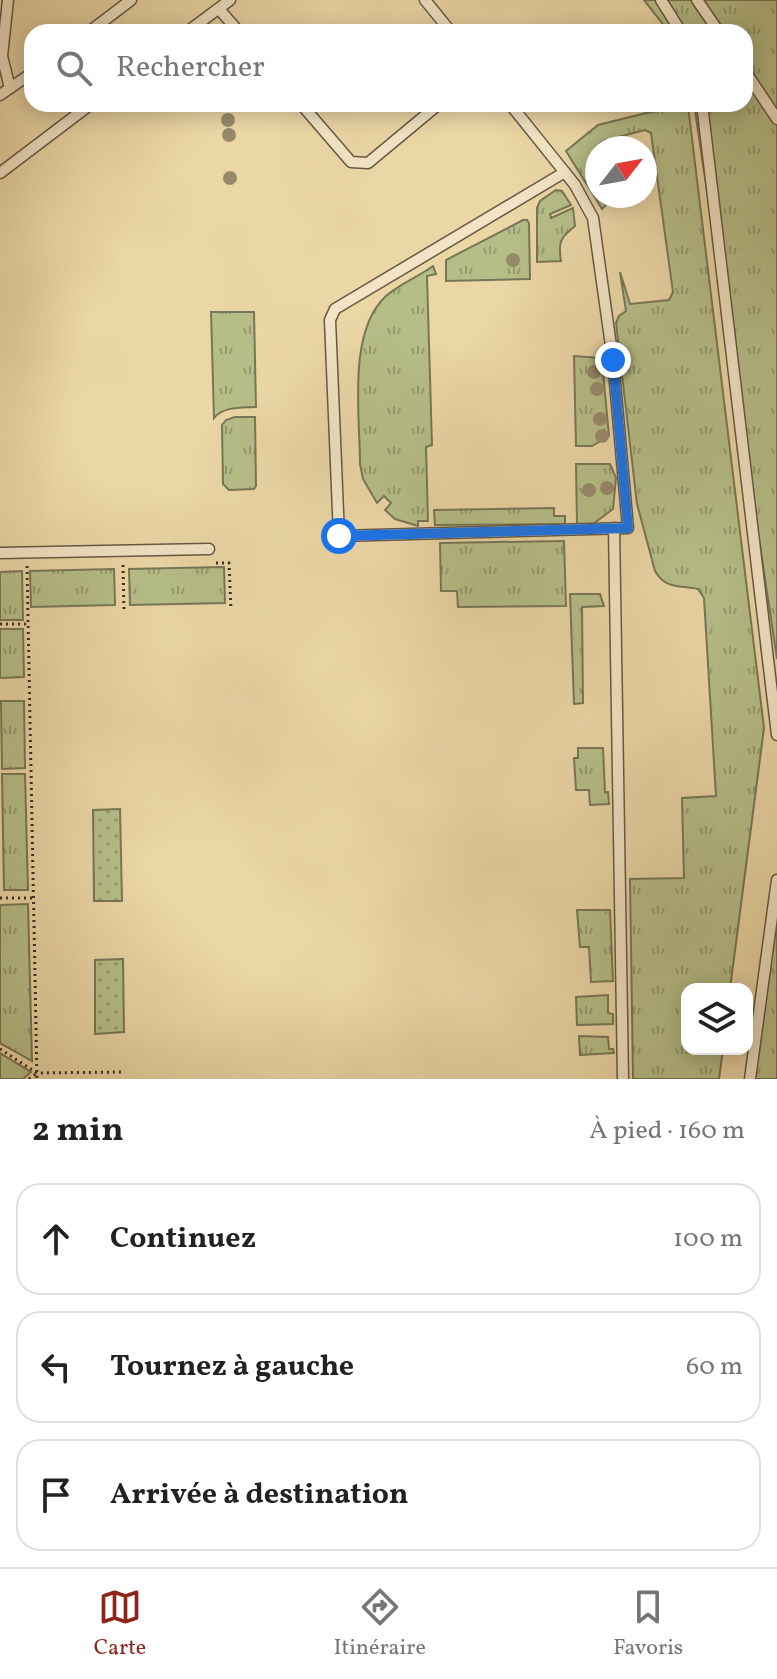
<!DOCTYPE html>
<html lang="fr">
<head>
<meta charset="utf-8">
<style>
  body { margin:0; font-family:Vollkorn,serif; background:#f2f2f2; color:#222 }
  .controls { position:absolute; right:24px; bottom:24px; display:grid; overflow:hidden; border-radius:16px; box-shadow:0 4px 20px #0003 }
  .controls button { width:72px; height:72px; display:grid; place-items:center; padding:0; border:0; border-bottom:2px solid #e0e0e0; background:#fff; color:#222; font:40px sans-serif }
  .compass { position:absolute; left:585px; top:136px; width:72px; height:72px; border-radius:50%; background:#fff; box-shadow:0 4px 20px #0003; rotate:59deg }
  .stop { position:absolute; width:24px; height:24px; margin:-18px; border:6px solid #1a73e8; border-radius:50%; background:#fff }
  .stop.end { background:#1a73e8; border-color:#fff; box-shadow:0 2px 8px #0008 }
  .list { margin:0; padding:0; list-style:none }
  h2 { display:flex; justify-content:space-between; align-items:center; height:104px; margin:0; padding:0 32px; font-size:34px }
  h2 small { font-size:26px; font-weight:400; color:#767676 }
  .list li { display:grid; grid-template-columns:52px 1fr auto; gap:24px; align-items:center; box-sizing:border-box; height:112px; margin:0 16px 16px; padding:0 16px; border:2px solid #e0e0e0; border-radius:24px }
  .list b { display:block; font-size:30px; white-space:nowrap }
  .list em { font-size:26px; font-style:normal; color:#767676 }
  .icon { flex:none; width:44px; height:44px; fill:none; stroke:currentColor; stroke-width:2; stroke-linecap:round; stroke-linejoin:round }
  .map { position:relative; flex:none; width:777px; height:1079px; overflow:hidden }
  .search { position:absolute; background:#fff; box-shadow:0 4px 20px #0003; left:24px; right:24px; top:24px; height:88px; display:flex; align-items:center; gap:20px; box-sizing:border-box; padding:0 28px; border-radius:24px; color:#767676; font-size:30px }
  .sheet { height:488px; background:#fff }
  nav { display:flex; justify-content:space-around; align-items:center; box-sizing:border-box; height:112px; border-top:2px solid #e0e0e0; background:#fff; font-size:22px; color:#767676 }
  nav a { display:grid; justify-items:center; gap:4px }
  nav .on { color:#8f2418 }
  .map>svg:first-child { display:block }
  .grass { fill:url(#grass-tufts); stroke:#787656; stroke-width:2 }
  .garden { fill:url(#garden-dots); stroke:#787656; stroke-width:2 }
  .lines { fill:none; stroke-linecap:round; stroke-linejoin:round }
  .lane-casing { stroke:#665844; stroke-width:13 }
  .path { stroke:#392e23; stroke-width:3; stroke-dasharray:2 4; stroke-linecap:butt }
  .lane { stroke:#f2e4c5; stroke-width:10 }
  .tree { fill:#978a69 }
  .route { stroke:#1a73e8; stroke-width:10 }
</style>
</head>
<body>
<div class="map">
<svg width="777" height="1079" viewBox="0 0 777 1079">
  <defs>
    <pattern id="grass-tufts" width="24" height="20" patternUnits="userSpaceOnUse" patternTransform="scale(2)"><rect width="24" height="20" fill="#b6be88"/><path d="M3 7l-1-3M5 7V3M7 7l1-3M15 17l-1-3M17 17v-4M19 17l1-3" fill="none" stroke="#959b6f"/></pattern>
    <pattern id="garden-dots" width="8" height="8" patternUnits="userSpaceOnUse" patternTransform="scale(2)"><rect width="8" height="8" fill="#b6be88"/><path d="M2 2h.1M6 6h.1" fill="none" stroke="#959b6f" stroke-width="1.8" stroke-linecap="round"/></pattern>
  </defs>
  <rect width="100%" height="100%" fill="#ebd6a6"/>
  <filter id="stains"><feTurbulence type="fractalNoise" baseFrequency=".0025" numOctaves="4"/><feColorMatrix values="0 0 0 0 .2 0 0 0 0 .09 0 0 0 0 .02 0 0 0 .5 -.17"/></filter>
  <radialGradient id="worn" r=".72"><stop offset=".6" stop-color="#630" stop-opacity="0"/><stop offset="1" stop-color="#630" stop-opacity=".3"/></radialGradient>
  <!-- grass -->
  <g class="grass">
    <path d="M644,0H777V659L694,104H745V32H669Z"/>
    <path d="M688,106L764,728L730,989H687V1049H723L719,1079H633L630,879L684,878L682,798L716,796L704,598L698,589C680,585 666,590 655,571L637,504L616,323L619,316L626,311L620,272L630,304L669,300L673,292L651,133L645,130L603,141L595,149L597,196H609V202L602,209L566,151L598,125L646,113Z"/>
    <path d="M556,190L562,191L571,205L550,214L551,218L573,208L575,226C560,238 558,242 561,261L537,262V208L540,201Z"/>
    <path d="M523,220H527L529,223L530,279L446,281V260Z"/>
    <path d="M433,266L436,274L427,276L432,445L426,447L428,521H418V526L395,519L385,510L391,503L384,496L377,503L363,479L360,464C360,416 347,332 386,296C400,284 418,277 433,266Z"/>
    <path d="M211,312H254L256,407C241,408 224,406 214,418Z"/>
    <path d="M574,356L600,358L602,362L609,436L592,446H576Z"/>
    <path d="M235,417H255L256,486L254,489L229,490L223,484L222,425L226,420Z"/>
    <path d="M576,464H610L616,478L613,509L593,524H577Z"/>
    <path d="M554,508V516H565V524L435,525L434,510Z"/>
    <path d="M564,541L566,606L458,607L457,591H441L440,543Z"/>
    <path d="M224,567L225,603L130,605L129,569Z"/>
    <path d="M114,569L115,605L31,607L30,571Z"/>
    <path d="M22,571L23,620H0V572Z"/>
    <path d="M570,594H600L604,606L582,607L583,703L574,704Z"/>
    <path d="M0,629H23L24,677L0,678Z"/>
    <path d="M1,701H24L25,768L2,769Z"/>
    <path d="M578,748H603L605,792H608L609,804L590,805L589,790H576L574,758H578Z"/>
    <path d="M2,774H25L28,890H4Z"/>
    <path d="M777,875V1079H752Z"/>
    <path d="M28,904L32,1061L0,1043V905Z"/>
    <path d="M577,910H610L613,981L591,982L589,947H580Z"/>
    <path d="M608,995V1013L613,1014V1024L577,1025L576,997Z"/>
    <path d="M579,1036L608,1037L609,1049H613L614,1053L580,1055Z"/>
    <path d="M0,1053L31,1072L23,1079H0Z"/>
  </g>
  <!-- garden -->
  <g class="garden">
    <path d="M120,809L122,901H94L93,810Z"/>
    <path d="M123,959L124,1032L95,1034V960Z"/>
  </g>
  <g class="lines">
    <defs>
      <g id="lane">
        <path d="M8,0L2,56L10,88"/>
        <path d="M425,0L451,32"/>
        <path d="M661,0L681,32"/>
        <path d="M697,0L719,32"/>
        <path d="M219,9L239,32"/>
        <path d="M89,32L131,0"/>
        <path d="M187,32L230,0"/>
        <path d="M745,71L777,119"/>
        <path d="M0,95L32,73"/>
        <path d="M301,104L351,162L368,163L439,104"/>
        <path d="M510,104L575,185L593,218L613,360L628,528L339,536L330,320L335,309L565,172"/>
        <path d="M702,104L777,735"/>
        <path d="M0,173L91,104"/>
        <path d="M614,528L623,1079"/>
        <path d="M0,553L209,549"/>
        <path d="M750,1079L777,880"/>
      </g>
    </defs>
    <!-- lane casing -->
    <use href="#lane" class="lane-casing"/>
    <!-- path -->
    <g class="path">
      <path d="M216,563H229L231,610"/>
      <path d="M123,565L124,609"/>
      <path d="M27,566L37,1079"/>
      <path d="M0,624H27"/>
      <path d="M0,898H34"/>
      <path d="M0,1049L37,1073L125,1072"/>
      <path d="M29,1079L37,1073"/>
    </g>
    <!-- lane -->
    <use href="#lane" class="lane"/>
  </g>
  <!-- trees -->
  <g class="tree">
    <circle cx="228" cy="120" r="7"/>
    <circle cx="229" cy="135" r="7"/>
    <circle cx="230" cy="178" r="7"/>
    <circle cx="513" cy="260" r="7"/>
    <circle cx="594" cy="372" r="7"/>
    <circle cx="597" cy="389" r="7"/>
    <circle cx="600" cy="419" r="7"/>
    <circle cx="602" cy="436" r="7"/>
    <circle cx="607" cy="488" r="7"/>
    <circle cx="589" cy="490" r="7"/>
  </g>
  <g class="lines">
    <!-- route -->
    <path class="route" d="M339,536L628,528L613,360"/>
  </g>
  <rect width="100%" height="100%" filter="url(#stains)"/>
  <rect width="100%" height="100%" fill="url(#worn)"/>
</svg>
<div class="controls">
<button><svg class="icon" aria-label="layers" viewBox="0 0 24 24"><path d="M12 4l9 5-9 5-9-5zM3 14l9 5 9-5"/></svg></button>
</div>
<svg class="compass" viewBox="-18 -18 36 36"><path d="M0-13l5 13h-10z" fill="#e53935"/><path d="M0 13l5-13h-10z" fill="#767676"/></svg>
<div class="stop" style="left:339px;top:536px"></div>
<div class="stop end" style="left:613px;top:360px"></div>
<div class="search"><svg class="icon" aria-label="search" viewBox="0 0 24 24"><circle cx="10" cy="10" r="6"/><path d="M15 15l6 6"/></svg>Rechercher</div>
</div>
<section class="sheet">
<h2>2 min<small>À pied · 160 m</small></h2>
<ul class="list">
<li><svg class="icon" aria-label="ahead" viewBox="0 0 24 24"><path d="M12 20V5M6 11l6-6 6 6"/></svg><div><b>Continuez</b></div><em>100 m</em></li>
<li><svg class="icon" aria-label="left" viewBox="0 0 24 24"><path d="M17 20v-9H6M10 6l-5 5 5 5"/></svg><div><b>Tournez à gauche</b></div><em>60 m</em></li>
<li><svg class="icon" aria-label="arrive" viewBox="0 0 24 24"><path d="M6 21V4h12l-3 4 3 4H6"/></svg><div><b>Arrivée à destination</b></div></li>
</ul>
</section>
<nav>
<a class="on"><svg class="icon" aria-label="map" viewBox="0 0 24 24"><path d="M3 6l6-2 6 2 6-2v14l-6 2-6-2-6 2zM9 4v14M15 6v14"/></svg>Carte</a>
<a><svg class="icon" aria-label="directions" viewBox="0 0 24 24"><path d="M12 3l9 9-9 9-9-9zM9 14v-3h6M13 9l2 2-2 2"/></svg>Itinéraire</a>
<a><svg class="icon" aria-label="saved" viewBox="0 0 24 24"><path d="M7 4h10v16l-5-4-5 4z"/></svg>Favoris</a>
</nav>
</body>
</html>
